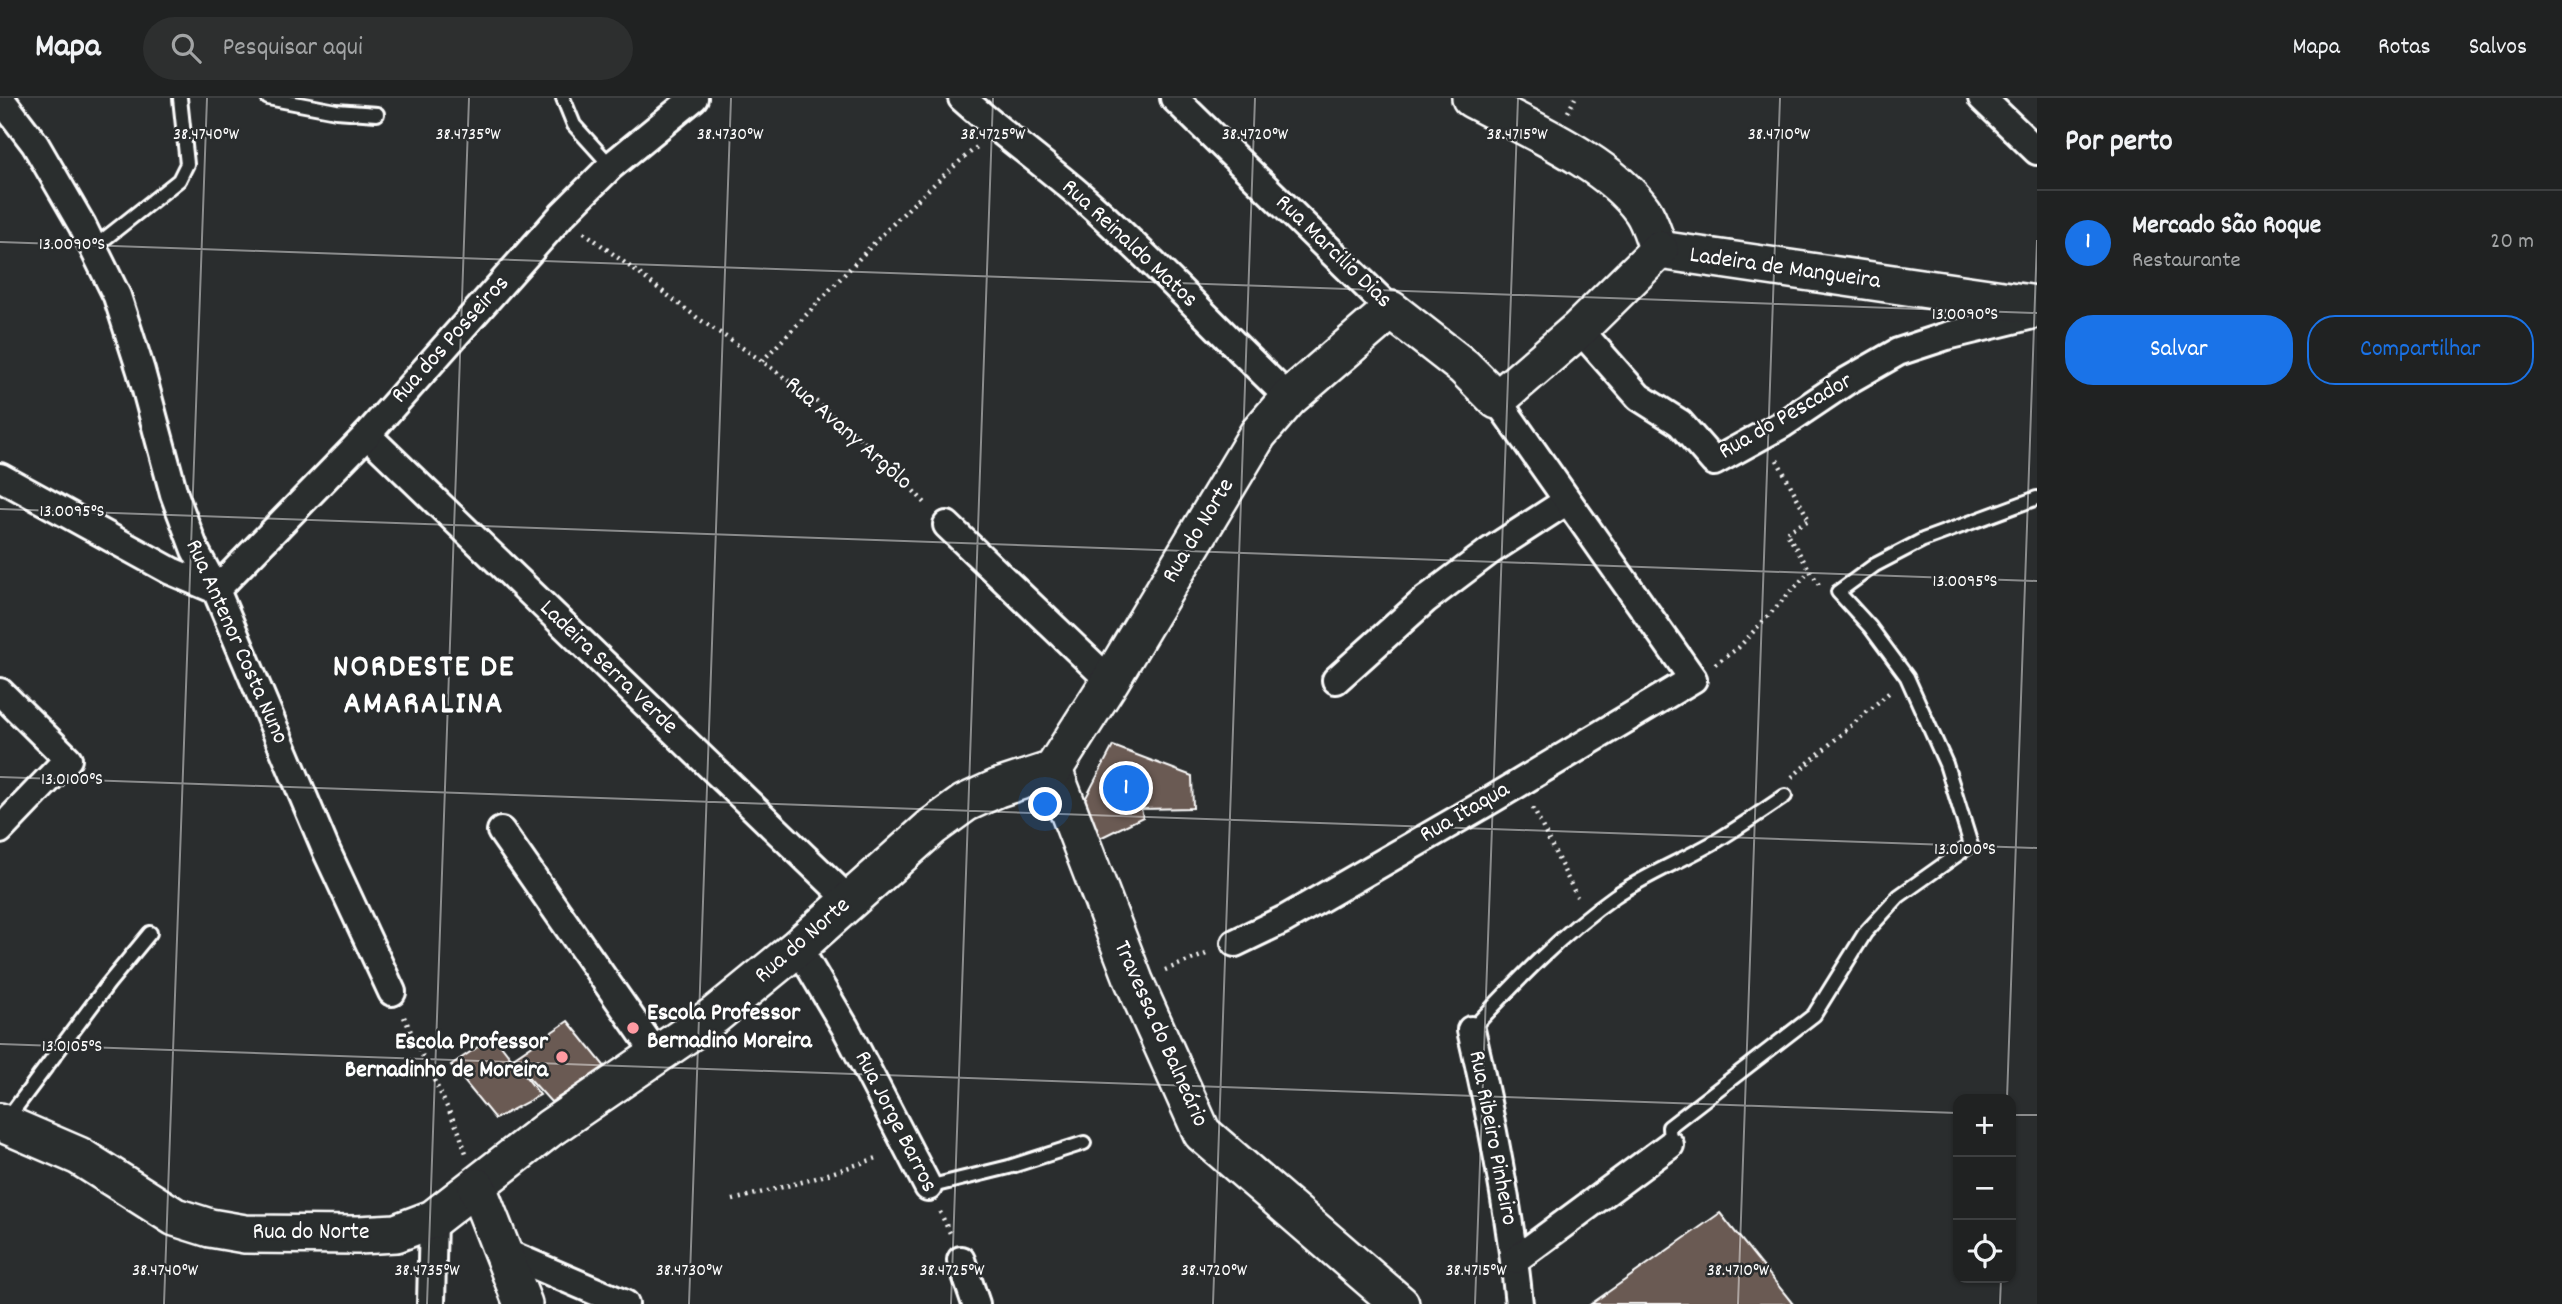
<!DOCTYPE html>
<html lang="pt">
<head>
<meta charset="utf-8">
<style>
  body { margin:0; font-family:Dekko,sans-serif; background:#2d2f2f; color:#f1f3f6 }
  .controls { position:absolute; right:21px; bottom:21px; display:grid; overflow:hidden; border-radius:14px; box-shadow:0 2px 5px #0004 }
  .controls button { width:63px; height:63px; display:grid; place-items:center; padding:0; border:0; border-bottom:2px solid #3d3f40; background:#202222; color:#f1f3f6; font:35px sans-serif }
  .you { position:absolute; left:1046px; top:707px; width:24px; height:24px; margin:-18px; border:5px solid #fff; border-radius:50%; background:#1a73e8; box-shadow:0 0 0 10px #1a73e833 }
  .badge { display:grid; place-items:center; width:46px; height:46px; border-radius:50%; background:#1a73e8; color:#fff; font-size:23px; font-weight:700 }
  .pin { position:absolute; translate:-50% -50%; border:4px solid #fff; box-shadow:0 2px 7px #0006 }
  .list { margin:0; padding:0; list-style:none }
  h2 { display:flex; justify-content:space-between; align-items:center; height:91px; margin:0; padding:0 28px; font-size:30px }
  h2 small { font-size:23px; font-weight:400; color:#a2a4a5 }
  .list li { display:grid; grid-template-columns:46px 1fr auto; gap:21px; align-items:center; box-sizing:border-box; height:105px; padding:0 28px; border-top:2px solid #3d3f40 }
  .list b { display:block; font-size:26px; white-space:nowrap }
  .list p { margin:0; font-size:23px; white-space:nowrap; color:#a2a4a5 }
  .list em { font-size:23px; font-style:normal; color:#a2a4a5 }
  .actions { display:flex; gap:14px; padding:21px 28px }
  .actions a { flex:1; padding:16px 0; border:2px solid #1a73e8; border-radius:28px; text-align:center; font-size:24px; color:#1a73e8 }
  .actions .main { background:#1a73e8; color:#fff }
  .icon { flex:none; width:38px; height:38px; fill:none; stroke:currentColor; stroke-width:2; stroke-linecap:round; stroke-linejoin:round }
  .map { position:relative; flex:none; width:2037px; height:1206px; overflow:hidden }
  header { display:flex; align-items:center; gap:42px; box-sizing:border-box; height:98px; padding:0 35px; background:#202222; border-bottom:2px solid #3d3f40 }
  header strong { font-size:33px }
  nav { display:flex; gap:38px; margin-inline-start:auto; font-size:24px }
  .search { width:490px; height:63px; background:#2d2f2f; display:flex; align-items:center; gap:18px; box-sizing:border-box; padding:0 24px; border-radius:38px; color:#a2a4a5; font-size:26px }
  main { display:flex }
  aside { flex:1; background:#202222 }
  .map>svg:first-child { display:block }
  .building { fill:#6b5a53; stroke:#fff; stroke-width:2 }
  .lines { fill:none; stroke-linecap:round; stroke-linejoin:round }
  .lane-casing { stroke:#fff; stroke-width:18 }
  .street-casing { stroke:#fff; stroke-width:32 }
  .secondary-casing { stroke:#fff; stroke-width:42 }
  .path { stroke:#fff; stroke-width:4.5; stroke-dasharray:2 5; stroke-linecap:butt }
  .lane { stroke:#2a2d2e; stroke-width:12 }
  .street { stroke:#2a2d2e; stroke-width:26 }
  .secondary { stroke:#2a2d2e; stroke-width:37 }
  .ticks { fill:none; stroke:#fff; stroke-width:2; stroke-opacity:0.45 }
  .poi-dot { fill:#ff9aa2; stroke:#2a2d2e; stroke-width:2.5 }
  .labels { text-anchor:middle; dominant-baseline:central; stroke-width:5; stroke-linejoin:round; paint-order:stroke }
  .street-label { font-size:24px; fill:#fff; stroke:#2a2d2e }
  .poi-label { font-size:24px; font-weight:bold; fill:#fff; stroke:#2a2d2e; text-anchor:start }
  .district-label { font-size:32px; font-weight:bold; letter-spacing:2px; fill:#fff; stroke:#2a2d2e }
  .ticks-label { font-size:18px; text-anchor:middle; fill:#fff; stroke:#2a2d2e; stroke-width:5; stroke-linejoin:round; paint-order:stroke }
</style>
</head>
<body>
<header>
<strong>Mapa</strong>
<div class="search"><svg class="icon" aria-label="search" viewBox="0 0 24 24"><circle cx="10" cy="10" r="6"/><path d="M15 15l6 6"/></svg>Pesquisar aqui</div>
<nav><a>Mapa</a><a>Rotas</a><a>Salvos</a></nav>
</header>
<main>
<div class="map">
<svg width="2037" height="1206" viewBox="0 0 2037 1206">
  <rect width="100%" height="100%" fill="#2a2d2e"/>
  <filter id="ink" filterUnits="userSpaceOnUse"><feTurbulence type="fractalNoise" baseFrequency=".0143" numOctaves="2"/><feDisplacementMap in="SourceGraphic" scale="14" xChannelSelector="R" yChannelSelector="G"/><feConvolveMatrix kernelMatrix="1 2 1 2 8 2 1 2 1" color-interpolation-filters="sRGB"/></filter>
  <g filter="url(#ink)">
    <!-- building -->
    <g class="building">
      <path d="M1113,648L1192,678L1193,710L1141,711L1143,719L1094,743L1082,707Z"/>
      <path d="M568,923L606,970L551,1004L512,961Z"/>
      <path d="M494,938L540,997L495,1021L451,967Z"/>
      <path d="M1720,1115L1793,1206H1591Z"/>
    </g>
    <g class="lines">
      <defs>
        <g id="lane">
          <path d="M268,0L336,13L377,16"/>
          <path d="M563,0L574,27L611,68"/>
          <path d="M93,150L179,82L187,66L180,0"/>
          <path d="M1471,932C1516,884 1561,836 1615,798C1647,776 1684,762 1718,742C1741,728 1763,713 1785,698"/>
          <path d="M5,1024L108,886L150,835"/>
          <path d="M1670,1047L1669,1029L1814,917L1865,835L1899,798L1971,747L1946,666L1907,579L1870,529L1838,494L1875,467L1923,442L2037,400"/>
          <path d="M928,1089L1009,1069L1084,1045"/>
        </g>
        <g id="street">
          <path d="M0,0L35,46L82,127L117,198L141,273L174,396L195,452L216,492L326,752L392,894"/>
          <path d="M962,0C1003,37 1049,69 1090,106C1159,168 1222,236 1289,300"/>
          <path d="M1174,0L1391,212"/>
          <path d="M1982,0L2037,53"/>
          <path d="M1579,231L1639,299L1680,325L1714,364L1783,326L1847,283L1898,254L1947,238L2037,216"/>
          <path d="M367,337L850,803"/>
          <path d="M0,379L171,473L216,492"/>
          <path d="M947,427L1110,583"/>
          <path d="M216,492L367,337L562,117L611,68L694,0"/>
          <path d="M1336,582L1425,502L1490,453L1567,403"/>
          <path d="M0,594L68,661L0,732"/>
          <path d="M501,733L657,957"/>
          <path d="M1235,845L1285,821L1491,702L1693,581L1497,302"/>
          <path d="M798,849L845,929L928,1089"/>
          <path d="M1471,932C1492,1022 1510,1114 1519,1206"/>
          <path d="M504,1154L625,1206"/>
          <path d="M961,1162L976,1206"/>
          <path d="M1515,1162L1670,1047"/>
          <path d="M431,1206L433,1121"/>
        </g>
        <g id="secondary">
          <path d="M1471,0C1524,29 1607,63 1642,112C1650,123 1654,140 1659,152"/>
          <path d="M1659,152L2037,207"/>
          <path d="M1053,672L1134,883L1202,1035L1400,1206"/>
          <path d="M0,1024L79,1058L175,1119L210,1130L245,1136L358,1137L396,1135L433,1121L550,1030L715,917L798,849L932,729L965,705L998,690L1053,672L1110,583L1258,336L1289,300L1391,212L1464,269L1497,302L1579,231L1659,152"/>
          <path d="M477,1089L523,1206"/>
        </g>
      </defs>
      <!-- lane casing -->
      <use href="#lane" class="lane-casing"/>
      <!-- street casing -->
      <use href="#street" class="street-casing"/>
      <!-- secondary casing -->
      <use href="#secondary" class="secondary-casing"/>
      <!-- path -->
      <g class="path">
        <path d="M1568,14L1575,0"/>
        <path d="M584,134L699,221L762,263L813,301L880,358L927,407"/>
        <path d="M762,263C833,191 898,113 977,49"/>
        <path d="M1777,362L1809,422L1786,434L1819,487"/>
        <path d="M1715,566L1738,550L1809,474"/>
        <path d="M1792,679L1891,593"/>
        <path d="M1533,710L1577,799"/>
        <path d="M1165,872L1209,855"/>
        <path d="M404,919L459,1034L466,1055"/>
        <path d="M733,1102L813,1081L880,1059"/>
        <path d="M940,1114L950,1135"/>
      </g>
      <!-- lane -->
      <use href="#lane" class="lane"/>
      <!-- street -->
      <use href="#street" class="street"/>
      <!-- secondary -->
      <use href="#secondary" class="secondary"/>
    </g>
  </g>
  <!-- ticks -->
  <path class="ticks" d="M0,144L2037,215M0,411L2037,483M0,679L2037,750M0,946L1958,1015M2007,1001L2037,142M2011,1017H2037M164,1206L207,0M427,1206L469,0M689,1206L731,0M951,1206L993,0M1213,1206L1255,0M1475,1206L1518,0M1738,1206L1780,0M2000,1206L2001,1180"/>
  <!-- markers -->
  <g class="poi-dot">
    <circle cx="633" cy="930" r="7"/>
    <circle cx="562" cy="959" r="7"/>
  </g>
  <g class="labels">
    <!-- street labels -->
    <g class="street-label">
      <text transform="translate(1129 146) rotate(43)">Rua Reinaldo Matos</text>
      <text transform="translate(1333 154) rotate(44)">Rua Marcilio Dias</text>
      <text transform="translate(1785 171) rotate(8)">Ladeira de Mangueira</text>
      <text transform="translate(451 242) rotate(-48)">Rua dos Posseiros</text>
      <text transform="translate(1786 319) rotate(-30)">Rua do Pescador</text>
      <text transform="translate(848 336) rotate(41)">Rua Avany Argôlo</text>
      <text transform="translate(1199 433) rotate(-59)">Rua do Norte</text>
      <text transform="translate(236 544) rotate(66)">Rua Antenor Costa Nuno</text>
      <text transform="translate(608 570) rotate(44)">Ladeira Serra Verde</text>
      <text transform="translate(1465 715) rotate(-30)">Rua Itaqua</text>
      <text transform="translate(803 843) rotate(-41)">Rua do Norte</text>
      <text transform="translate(1160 936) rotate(66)">Travessa do Balneário</text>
      <text transform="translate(895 1024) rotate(63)">Rua Jorge Barros</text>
      <text transform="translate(1492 1040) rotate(79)">Rua Ribeiro Pinheiro</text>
      <text x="311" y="1135">Rua do Norte</text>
    </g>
    <!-- poi labels -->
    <g class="poi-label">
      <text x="647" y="916">Escola Professor<tspan x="647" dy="28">Bernadino Moreira</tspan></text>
      <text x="548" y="945" text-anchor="end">Escola Professor<tspan x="548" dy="28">Bernadinho de Moreira</tspan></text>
    </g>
    <!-- district labels -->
    <g class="district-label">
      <text x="424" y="571">NORDESTE DE<tspan x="424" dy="37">AMARALINA</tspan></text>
    </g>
  </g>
  <g class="ticks-label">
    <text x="206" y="41">38.4740°W</text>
    <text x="468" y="41">38.4735°W</text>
    <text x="730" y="41">38.4730°W</text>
    <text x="993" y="41">38.4725°W</text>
    <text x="1255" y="41">38.4720°W</text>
    <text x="1517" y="41">38.4715°W</text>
    <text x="1779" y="41">38.4710°W</text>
    <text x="72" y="151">13.0090°S</text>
    <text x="1965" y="221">13.0090°S</text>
    <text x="72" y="418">13.0095°S</text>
    <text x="1965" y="488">13.0095°S</text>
    <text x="72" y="686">13.0100°S</text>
    <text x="1965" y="756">13.0100°S</text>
    <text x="72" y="953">13.0105°S</text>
    <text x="165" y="1177">38.4740°W</text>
    <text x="427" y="1177">38.4735°W</text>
    <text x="689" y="1177">38.4730°W</text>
    <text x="952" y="1177">38.4725°W</text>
    <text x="1214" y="1177">38.4720°W</text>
    <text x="1476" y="1177">38.4715°W</text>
    <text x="1738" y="1177">38.4710°W</text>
  </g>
</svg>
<div class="controls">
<button>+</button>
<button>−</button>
<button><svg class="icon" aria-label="locate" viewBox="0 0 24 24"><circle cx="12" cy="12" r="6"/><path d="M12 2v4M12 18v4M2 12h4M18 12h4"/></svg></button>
</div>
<div class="you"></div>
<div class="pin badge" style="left:1126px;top:690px">1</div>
</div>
<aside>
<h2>Por perto<small></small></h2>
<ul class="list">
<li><span class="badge">1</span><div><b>Mercado São Roque</b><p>Restaurante</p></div><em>20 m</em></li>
</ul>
<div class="actions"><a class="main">Salvar</a><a>Compartilhar</a></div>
</aside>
</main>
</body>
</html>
